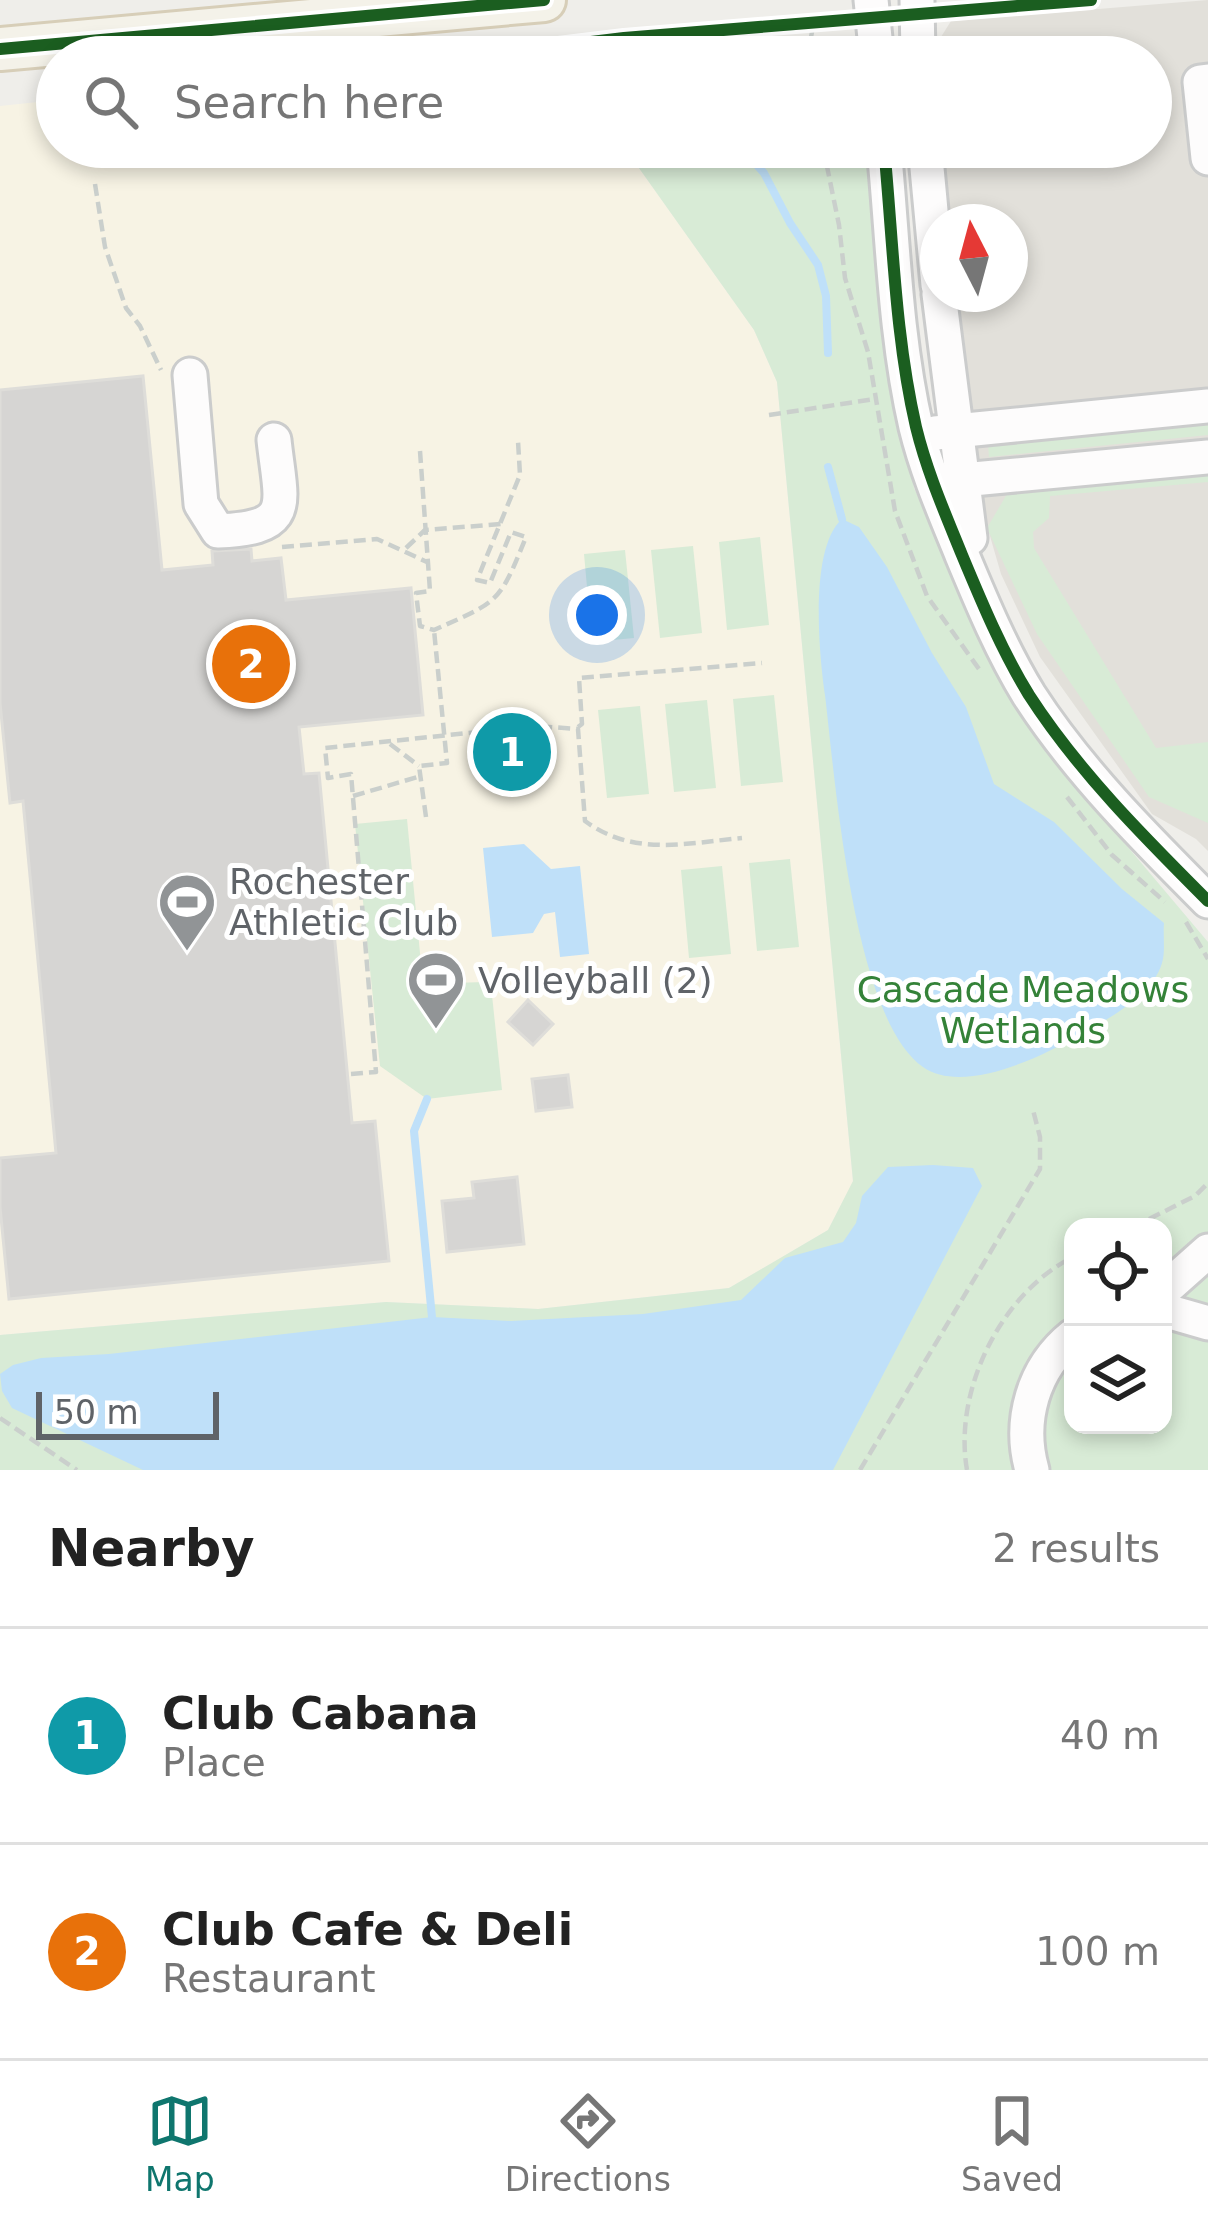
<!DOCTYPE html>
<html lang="en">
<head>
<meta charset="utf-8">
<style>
  body { margin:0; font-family:"DejaVu Sans",sans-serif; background:#f6f6f6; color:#222 }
  .controls { position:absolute; right:36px; bottom:36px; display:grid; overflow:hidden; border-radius:24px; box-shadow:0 6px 18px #0003 }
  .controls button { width:108px; height:108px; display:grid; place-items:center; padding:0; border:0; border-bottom:3px solid #e0e0e0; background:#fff; color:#222; font:60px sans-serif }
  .compass { position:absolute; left:920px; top:204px; width:108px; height:108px; border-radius:50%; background:#fff; box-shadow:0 6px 18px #0003; rotate:354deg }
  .scale { position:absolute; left:36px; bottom:30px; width:183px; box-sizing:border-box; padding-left:12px; border:6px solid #5f6368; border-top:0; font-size:33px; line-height:42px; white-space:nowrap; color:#5f6368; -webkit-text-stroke:9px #fff; paint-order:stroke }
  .you { position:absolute; left:597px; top:615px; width:42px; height:42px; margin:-30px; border:9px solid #fff; border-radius:50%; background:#1a73e8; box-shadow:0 0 0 18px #1a73e833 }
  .badge { display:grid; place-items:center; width:78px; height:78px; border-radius:50%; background:#0f766e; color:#fff; font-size:39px; font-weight:700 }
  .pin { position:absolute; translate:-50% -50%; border:6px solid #fff; box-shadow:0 3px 12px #0006 }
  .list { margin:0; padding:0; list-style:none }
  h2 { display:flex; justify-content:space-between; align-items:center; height:156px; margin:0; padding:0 48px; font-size:51px }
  h2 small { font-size:39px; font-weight:400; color:#767676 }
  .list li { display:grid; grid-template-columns:78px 1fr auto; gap:36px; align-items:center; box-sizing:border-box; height:216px; padding:0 48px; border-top:3px solid #e0e0e0 }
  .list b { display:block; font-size:45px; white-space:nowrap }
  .list p { margin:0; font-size:39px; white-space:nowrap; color:#767676 }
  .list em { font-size:39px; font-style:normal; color:#767676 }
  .icon { flex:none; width:66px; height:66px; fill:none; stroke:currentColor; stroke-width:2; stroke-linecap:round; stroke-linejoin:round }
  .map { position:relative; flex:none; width:1208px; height:1470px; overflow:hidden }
  .search { position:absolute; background:#fff; box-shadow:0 6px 18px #0003; left:36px; right:36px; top:36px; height:132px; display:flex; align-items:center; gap:30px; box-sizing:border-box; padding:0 42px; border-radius:66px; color:#767676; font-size:45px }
  .sheet { height:588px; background:#fff }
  nav { display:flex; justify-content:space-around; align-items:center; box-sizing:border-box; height:168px; border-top:3px solid #e0e0e0; background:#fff; font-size:33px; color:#767676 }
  nav a { display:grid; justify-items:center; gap:6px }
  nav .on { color:#0f766e }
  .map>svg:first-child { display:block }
  .commercial { fill:#f7f3e4 }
  .education { fill:#e2e0da }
  .green { fill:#d8ebd6; fill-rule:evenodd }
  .water { fill:#bfe0f9 }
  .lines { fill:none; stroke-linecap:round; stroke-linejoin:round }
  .stream { stroke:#bfe0f9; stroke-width:8 }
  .building { fill:#d6d5d3; stroke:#deddd9; stroke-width:3 }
  .minor-casing { stroke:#cbcccc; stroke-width:39 }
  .major-casing { stroke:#d7ceb8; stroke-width:48 }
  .path { stroke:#cacfcc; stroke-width:4.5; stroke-dasharray:12 6; stroke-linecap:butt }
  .minor { stroke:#fdfcfc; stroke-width:33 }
  .major { stroke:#f4f2e9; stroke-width:42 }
  .cycleway-casing { stroke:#fff; stroke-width:20 }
  .cycleway { stroke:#1b5e20; stroke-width:12 }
  .labels { text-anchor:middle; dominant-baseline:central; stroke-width:10; stroke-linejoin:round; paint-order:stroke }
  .poi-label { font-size:36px; fill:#5f6368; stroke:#fff; text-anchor:start }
  .park-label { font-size:36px; fill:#348238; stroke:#fff }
</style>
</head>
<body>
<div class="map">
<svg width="1208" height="1470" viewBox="0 0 1208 1470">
  <rect width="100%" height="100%" fill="#efeeea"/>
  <!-- commercial -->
  <path class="commercial" d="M57,100V147H624L754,330L777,382L853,1182L828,1230L729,1288L538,1309L386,1302L0,1335V106Z"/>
  <!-- education -->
  <path class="education" d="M1208,0V851L1196,839L1152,814L1040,657L1001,574L983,512L961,371L954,294H1010V222H947L941,147H1151V57H932L931,53L951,21Z"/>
  <!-- green -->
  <g class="green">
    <path d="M832,36L852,57H529L527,50L625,38Z"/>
    <path d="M624,147H869L914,488L1004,677L1116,833L1208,942V1470H0V1335L386,1302L538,1309L729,1288L828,1230L853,1181L777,382L754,330ZM1073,1227H1163V1425H1073Z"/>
    <path d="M1208,423V435L989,457L988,444Z"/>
    <path d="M1208,469V482L1050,496L1049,518L1033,532L1034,548L1156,748L1208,742V823L1149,797L1037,634L987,528L1010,489Z"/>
    <path d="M760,537L769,625L727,630L719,542Z"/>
    <path d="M693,546L702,633L660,638L651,550Z"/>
    <path d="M625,550L634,638L592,642L584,554Z"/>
    <path d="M774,695L783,782L741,786L733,699Z"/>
    <path d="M707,700L716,788L674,792L665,704Z"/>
    <path d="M640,706L649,794L607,798L598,710Z"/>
    <path d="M407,819L423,984L484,982L492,995L502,1090L427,1099L380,1066L355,824Z"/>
    <path d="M790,859L799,947L757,951L749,863Z"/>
    <path d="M722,866L731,954L689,958L681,870Z"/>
  </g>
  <!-- water -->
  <g class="water">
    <path d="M842,519L859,527L887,567L932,653L966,707L994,784L1054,822L1122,889L1164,923C1163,934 1165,948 1163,959C1156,995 1106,1020 1077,1036C1042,1057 962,1095 923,1067C853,1019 835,778 825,695C819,654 809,548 842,519Z"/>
    <path d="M524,844L551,869L580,866L589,954L560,957L555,912L544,914L533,933L492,937L483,848Z"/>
    <path d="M933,1165L973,1168L982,1186L833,1470H143L12,1408L2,1391L0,1374L13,1365L41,1358L109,1354L432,1317L511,1321L643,1314L741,1300L785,1258L843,1242L856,1223L862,1196L888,1167Z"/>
  </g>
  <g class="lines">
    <!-- stream -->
    <g class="stream">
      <path d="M741,147L764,173L790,223L818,265L826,296L828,353"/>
      <path d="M828,467L842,519"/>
      <path d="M427,1099L414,1131L432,1317"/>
    </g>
  </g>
  <!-- building -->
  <g class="building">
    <path d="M143,376L162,570L213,565L212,551L251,549L252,561L281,558L286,600L411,588L423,715L299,727L304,774L319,773L352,1123L375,1121L389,1261L9,1299L0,1207V1158L56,1153L23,801L10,803L0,703V390Z"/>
    <path d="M548,733L551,762L476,770L473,742Z"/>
    <path d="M528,1000L553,1024L533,1045L508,1022Z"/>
    <path d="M568,1075L572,1107L536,1111L532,1079Z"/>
    <path d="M517,1177L524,1244L447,1252L442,1201L474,1198L472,1182Z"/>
  </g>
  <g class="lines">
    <defs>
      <g id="minor">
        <path d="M871,0L877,57"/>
        <path d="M917,0L918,57"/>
        <path d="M1208,81L1200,82L1208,158"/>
        <path d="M884,147C893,240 895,336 916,427C927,472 945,513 962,555C982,603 1002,651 1029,695C1078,771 1144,837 1208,901"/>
        <path d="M925,147L938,285"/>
        <path d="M939,294L970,538"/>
        <path d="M190,375L201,504L218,531C296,528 281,505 274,440"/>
        <path d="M935,433L1208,406"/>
        <path d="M941,482L1208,457"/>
        <path d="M1163,1291L1208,1251"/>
        <path d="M1163,1310L1208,1323"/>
        <path d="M1032,1470C1018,1421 1033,1368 1073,1336"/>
      </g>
      <path id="major" d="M0,49L544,0"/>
    </defs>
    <!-- minor casing -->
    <use href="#minor" class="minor-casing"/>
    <!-- major casing -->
    <use href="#major" class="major-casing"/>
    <!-- path -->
    <g class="path">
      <path d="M807,57L814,22"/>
      <path d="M823,147L839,225L845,278L868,352L895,511L927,596L979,669"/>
      <path d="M95,184L105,247L126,308L140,326L161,370"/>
      <path d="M769,415L875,399"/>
      <path d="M420,451L430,591L416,593L420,626L434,630C499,601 499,604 526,537L511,532L490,583L477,580L520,475L518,441"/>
      <path d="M282,547L377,539L427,562"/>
      <path d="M406,548L425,530L501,524"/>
      <path d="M578,727L582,724L579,678L762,663"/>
      <path d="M390,744L419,766"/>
      <path d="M353,796L421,776"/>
      <path d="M1067,797L1112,855L1165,902"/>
      <path d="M426,817L419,766L447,763L434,630"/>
      <path d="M1186,922L1208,959"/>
      <path d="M351,1074L376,1072L351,774L328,778L325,748L535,726L578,729L585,821C634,857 686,843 742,838"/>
      <path d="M1133,1227L1195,1196L1208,1183"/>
      <path d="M0,1418L77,1470"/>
      <path d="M860,1470L1040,1169V1137L1033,1110"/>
      <path d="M967,1470C953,1391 1001,1293 1073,1257"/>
    </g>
    <!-- minor -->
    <use href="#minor" class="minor"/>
    <!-- major -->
    <use href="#major" class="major"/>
    <defs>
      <g id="cycleway">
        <path d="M0,49L544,0"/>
        <path d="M468,57L624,38L1091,0"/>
        <path d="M884,147C893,240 895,336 916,427C927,472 945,513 962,555C982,603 1002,651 1029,695C1078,771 1144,837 1208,901"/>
      </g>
    </defs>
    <!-- cycleway casing -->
    <use href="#cycleway" class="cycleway-casing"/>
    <!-- cycleway -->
    <use href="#cycleway" class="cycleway"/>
  </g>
  <!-- icons -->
  <defs>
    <symbol id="stadium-pin" viewBox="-11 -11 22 30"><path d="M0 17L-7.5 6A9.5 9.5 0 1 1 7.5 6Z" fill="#919496" stroke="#fff"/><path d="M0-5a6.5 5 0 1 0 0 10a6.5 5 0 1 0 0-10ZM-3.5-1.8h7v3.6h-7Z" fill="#fff"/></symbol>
  </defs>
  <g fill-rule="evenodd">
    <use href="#stadium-pin" x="154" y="869" width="66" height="90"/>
    <use href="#stadium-pin" x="403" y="947" width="66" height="90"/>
  </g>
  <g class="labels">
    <!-- poi labels -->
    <g class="poi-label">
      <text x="229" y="881">Rochester<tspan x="229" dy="41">Athletic Club</tspan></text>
      <text x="478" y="980">Volleyball (2)</text>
    </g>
    <!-- park labels -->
    <g class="park-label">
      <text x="1023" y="989">Cascade Meadows<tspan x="1023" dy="41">Wetlands</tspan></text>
    </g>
  </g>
</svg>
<div class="controls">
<button><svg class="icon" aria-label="locate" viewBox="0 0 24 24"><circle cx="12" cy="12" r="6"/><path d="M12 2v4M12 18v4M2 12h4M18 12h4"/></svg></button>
<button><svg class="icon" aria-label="layers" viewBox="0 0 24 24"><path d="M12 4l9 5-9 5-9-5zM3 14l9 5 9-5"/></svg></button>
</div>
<svg class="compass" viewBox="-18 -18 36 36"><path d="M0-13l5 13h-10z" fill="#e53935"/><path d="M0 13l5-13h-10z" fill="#767676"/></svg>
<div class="scale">50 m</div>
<div class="you"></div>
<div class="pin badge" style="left:512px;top:752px;background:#0f9aa8">1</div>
<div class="pin badge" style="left:251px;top:664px;background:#e8710a">2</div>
<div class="search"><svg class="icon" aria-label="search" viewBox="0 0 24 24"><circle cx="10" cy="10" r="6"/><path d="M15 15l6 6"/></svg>Search here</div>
</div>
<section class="sheet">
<h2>Nearby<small>2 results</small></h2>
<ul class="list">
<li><span class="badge" style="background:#0f9aa8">1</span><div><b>Club Cabana</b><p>Place</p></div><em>40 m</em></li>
<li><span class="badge" style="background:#e8710a">2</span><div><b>Club Cafe &amp; Deli</b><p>Restaurant</p></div><em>100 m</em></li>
</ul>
</section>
<nav>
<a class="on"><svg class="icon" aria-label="map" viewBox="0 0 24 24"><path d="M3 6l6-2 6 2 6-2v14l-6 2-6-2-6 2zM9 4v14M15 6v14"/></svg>Map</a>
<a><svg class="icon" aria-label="directions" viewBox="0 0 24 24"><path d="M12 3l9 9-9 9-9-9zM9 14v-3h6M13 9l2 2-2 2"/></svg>Directions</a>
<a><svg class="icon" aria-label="saved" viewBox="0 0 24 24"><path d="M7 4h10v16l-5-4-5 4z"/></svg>Saved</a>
</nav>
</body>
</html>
